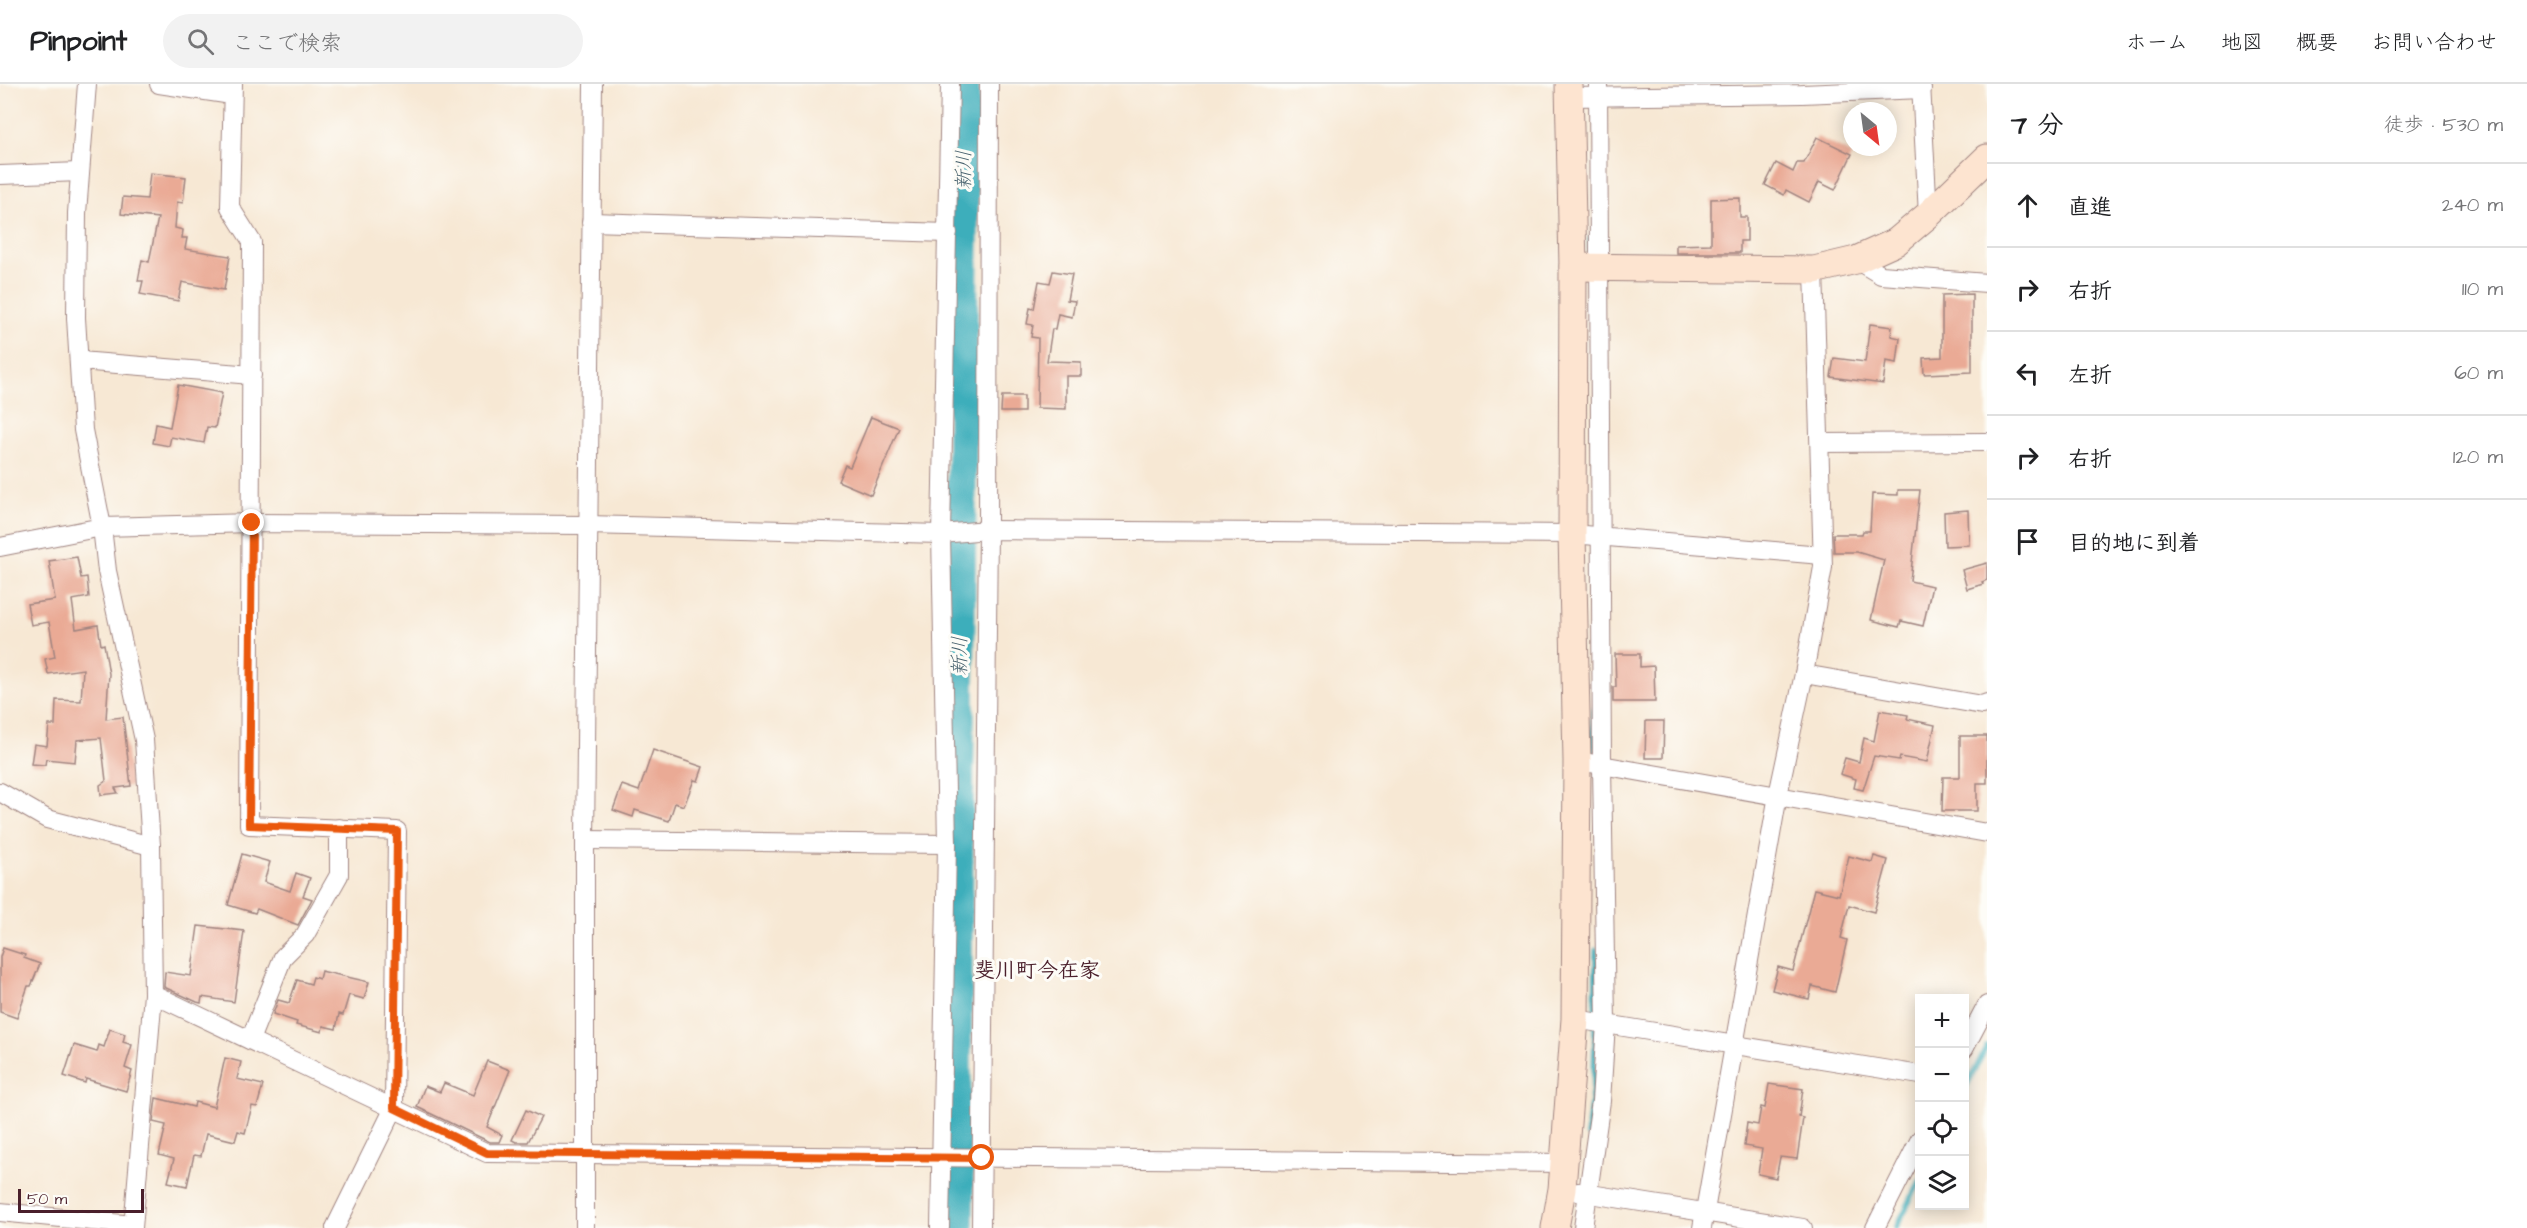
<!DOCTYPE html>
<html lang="ja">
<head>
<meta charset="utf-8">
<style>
  body { margin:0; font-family:"Architects Daughter","Klee One",sans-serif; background:#f2f2f2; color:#202124 }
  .controls { position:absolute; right:18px; bottom:18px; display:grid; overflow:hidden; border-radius:0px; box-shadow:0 3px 15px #0003 }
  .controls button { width:54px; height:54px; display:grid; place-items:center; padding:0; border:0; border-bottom:2px solid #e0e0e0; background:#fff; color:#202124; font:30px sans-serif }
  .compass { position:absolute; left:1843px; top:18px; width:54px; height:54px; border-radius:50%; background:#fff; box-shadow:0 3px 15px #0003; rotate:151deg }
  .scale { position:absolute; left:18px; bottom:15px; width:126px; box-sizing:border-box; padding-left:6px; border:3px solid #4a1f2b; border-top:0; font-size:16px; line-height:21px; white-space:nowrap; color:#4a1f2b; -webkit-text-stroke:4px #fdfcf7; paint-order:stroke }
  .stop { position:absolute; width:18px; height:18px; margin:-14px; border:4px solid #ea580c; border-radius:50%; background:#fff }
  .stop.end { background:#ea580c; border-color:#fff; box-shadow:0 2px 6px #0008 }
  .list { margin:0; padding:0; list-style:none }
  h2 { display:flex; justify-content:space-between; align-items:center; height:78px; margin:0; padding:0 24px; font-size:26px }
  h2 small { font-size:20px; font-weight:400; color:#757577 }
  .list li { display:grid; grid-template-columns:39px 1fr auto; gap:18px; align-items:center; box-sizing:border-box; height:84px; padding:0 24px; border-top:2px solid #e0e0e0 }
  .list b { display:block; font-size:22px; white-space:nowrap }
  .list em { font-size:20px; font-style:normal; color:#757577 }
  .icon { flex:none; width:33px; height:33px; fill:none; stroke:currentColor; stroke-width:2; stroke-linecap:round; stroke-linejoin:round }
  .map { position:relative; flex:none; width:1987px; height:1144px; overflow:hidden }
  header { display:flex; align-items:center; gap:36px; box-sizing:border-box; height:84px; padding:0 30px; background:#fff; border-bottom:2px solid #e0e0e0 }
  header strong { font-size:28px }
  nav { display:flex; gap:33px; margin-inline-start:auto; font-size:21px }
  .search { width:420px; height:54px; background:#f2f2f2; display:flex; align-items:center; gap:15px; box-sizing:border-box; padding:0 21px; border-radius:33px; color:#757577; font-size:22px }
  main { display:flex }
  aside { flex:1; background:#fff }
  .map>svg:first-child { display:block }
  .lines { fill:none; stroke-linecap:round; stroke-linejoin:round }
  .stream { stroke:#3eaebb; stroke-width:5 }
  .river { stroke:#3eaebb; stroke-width:30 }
  .building { fill:#eaaa95 }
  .street-casing { stroke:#a08480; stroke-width:20 }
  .secondary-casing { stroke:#a08480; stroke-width:29 }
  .street { stroke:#fff; stroke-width:18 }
  .secondary { stroke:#fde4d0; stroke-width:27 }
  .route { stroke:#ea580c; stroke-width:8 }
  .labels { text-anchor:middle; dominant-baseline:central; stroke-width:6; stroke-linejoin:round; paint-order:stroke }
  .water-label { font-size:20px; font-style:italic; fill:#455f6c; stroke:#fdfcf7 }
  .quarter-label { font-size:21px; font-weight:bold; fill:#4a1f2b; stroke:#fdfcf7 }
</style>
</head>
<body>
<header>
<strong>Pinpoint</strong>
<div class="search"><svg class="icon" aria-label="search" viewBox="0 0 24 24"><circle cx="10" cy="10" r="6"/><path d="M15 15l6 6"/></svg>ここで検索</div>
<nav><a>ホーム</a><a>地図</a><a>概要</a><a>お問い合わせ</a></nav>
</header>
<main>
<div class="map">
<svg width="1987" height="1144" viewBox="0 0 1987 1144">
  <rect width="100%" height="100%" fill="#fdfcf7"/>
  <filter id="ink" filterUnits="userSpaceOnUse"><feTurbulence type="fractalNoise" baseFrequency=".0167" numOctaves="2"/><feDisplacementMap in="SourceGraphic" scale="12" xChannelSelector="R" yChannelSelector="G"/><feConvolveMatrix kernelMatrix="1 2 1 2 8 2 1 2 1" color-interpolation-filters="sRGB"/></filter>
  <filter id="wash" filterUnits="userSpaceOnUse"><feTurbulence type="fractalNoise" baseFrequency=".008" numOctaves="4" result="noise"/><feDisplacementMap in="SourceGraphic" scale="24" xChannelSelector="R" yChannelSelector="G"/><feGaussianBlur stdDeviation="1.35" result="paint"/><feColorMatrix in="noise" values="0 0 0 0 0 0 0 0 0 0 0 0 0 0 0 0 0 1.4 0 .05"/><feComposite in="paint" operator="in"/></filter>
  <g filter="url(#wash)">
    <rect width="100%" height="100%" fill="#f7e8d4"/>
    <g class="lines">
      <!-- stream -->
      <g class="stream">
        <path d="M1590,155V175"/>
        <path d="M1593,626V676"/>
        <path d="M1964,1007L1987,962"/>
        <path d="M1587,1051L1594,994L1596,866"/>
        <path d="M1896,1144L1920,1097"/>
      </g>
      <!-- river -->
      <path class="river" d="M959,1144V1080L956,1078L965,0"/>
    </g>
    <g id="blocks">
      <!-- building -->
      <g class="building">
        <path d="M1817,53L1852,70L1835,106L1819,98L1809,118L1786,106L1784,111L1765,101L1776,79L1793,88L1797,79H1804Z"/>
        <path d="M150,89L186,93L183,119L177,118L175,144L183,146L182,154H187L185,165L230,172L224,206L182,198L178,217L140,210L143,197H138L142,176L149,178L158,134L121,130L123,113L147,115Z"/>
        <path d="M1740,114V133H1747V157H1740V169H1676V161L1711,160V115Z"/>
        <path d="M1053,187L1072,190L1067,216L1075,217L1072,233L1058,230L1055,245H1052L1047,277L1081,278V292H1066V325L1037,324L1038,254L1031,253L1033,241L1027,240L1030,224L1034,225L1039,197L1050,199Z"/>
        <path d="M1972,210V288L1924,290L1923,274L1942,273V211Z"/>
        <path d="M1870,240L1892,243L1891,252L1900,254L1897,279L1886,277L1883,300L1831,293L1834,274L1865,278Z"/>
        <path d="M178,301L222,309L215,344L207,343L204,359L171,353L169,362L153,359L156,340L170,343Z"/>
        <path d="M1002,312H1024V328H1001Z"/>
        <path d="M871,333L899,344L871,411L838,397L845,381L850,383Z"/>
        <path d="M1898,406H1920L1910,497L1932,502L1923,542L1901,537L1899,543L1871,536L1884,476L1857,468H1834L1833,450H1862L1863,447H1870L1872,410L1898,411Z"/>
        <path d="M1968,426L1969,461L1945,462L1944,428Z"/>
        <path d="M77,473L81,494L87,493L89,513L72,516L76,545L98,541L101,561L104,560L109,590L106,635L123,633L131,702L115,704L118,709L101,711L100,701L106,697L101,654L77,656L75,678L46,675L45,681L31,680L34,660L47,662L49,641H55L56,616L81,617L83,585L48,590L45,575L55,573L49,538L31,541L27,520L55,516L49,477Z"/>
        <path d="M1987,479V496L1982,498L1983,500L1967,505L1962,486Z"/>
        <path d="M1615,570H1640V583L1654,582L1655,618H1613V603H1616Z"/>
        <path d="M1880,626L1908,631L1907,635L1935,641L1927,678L1900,673L1899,676L1874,672L1863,706L1854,704L1856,695L1840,690L1845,674L1859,678L1864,654L1874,657Z"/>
        <path d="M1646,637H1664L1663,674H1645Z"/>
        <path d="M1960,652H1987V699H1977V727H1942L1943,693H1960Z"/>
        <path d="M653,666L703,683L698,697L694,696L684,722L675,719L669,737L635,726L633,733L613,726L622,701L639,707Z"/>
        <path d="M242,770L270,778L264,798L290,807L296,789L310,794L303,812L312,815L298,841L257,825L255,829L228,821Z"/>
        <path d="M1849,772L1872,778L1874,772L1888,776L1874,828L1849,821L1841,854L1847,856L1835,908L1812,902L1809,915L1772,906L1778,883L1793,887L1814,805L1839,811Z"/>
        <path d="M198,842L244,847L234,918L202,913L201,919L197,918L164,903L165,888L191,892Z"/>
        <path d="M3,864L25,871L24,874L40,880L31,902H28L17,934L0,928V873Z"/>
        <path d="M321,887L369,898L364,915L349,911L343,931L339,930L336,945L323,942L322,948L296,941L297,938L273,930L278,916L289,919L297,896L311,900L313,893L319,895Z"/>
        <path d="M110,945L125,950L123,958L132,961L125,984L132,987L126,1007L86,995L85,999L64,992L74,961L97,968L99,961L104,963Z"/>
        <path d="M225,974L241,978L237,995L263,1001L257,1023L252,1022L245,1049L238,1047L235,1057L206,1050L201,1072L194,1071L187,1102L168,1098L174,1075L159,1071L166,1041L153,1038L156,1014L194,1023L195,1018L214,1023Z"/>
        <path d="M487,977L510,986L487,1043L502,1051L499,1058H490L417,1023L425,1002L440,1008L444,999L473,1011Z"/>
        <path d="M1769,1000L1803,1005L1799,1033L1803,1034L1797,1075L1780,1073L1776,1094L1758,1090L1762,1065L1744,1062L1747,1039L1758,1041L1761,1023L1765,1024Z"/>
        <path d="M526,1026L541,1033L528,1058H516L512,1056Z"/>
      </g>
    </g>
  </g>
  <g filter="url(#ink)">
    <use href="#blocks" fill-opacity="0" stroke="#a08480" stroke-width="1.5"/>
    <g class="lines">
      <defs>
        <g id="street">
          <path d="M87,0L77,129L76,234L83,346L102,443L107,487L144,656L151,762L153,910L133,1144"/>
          <path d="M159,0L232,11"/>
          <path d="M233,0L230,123L252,158L249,741L397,747L394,1024L335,1144"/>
          <path d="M1921,0L1928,131"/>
          <path d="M1569,13L1802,10L1922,5"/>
          <path d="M0,91L80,88"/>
          <path d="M591,138L948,149"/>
          <path d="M1856,176L1881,191L1987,199"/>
          <path d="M80,277L252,291"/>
          <path d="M1820,359L1987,358"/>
          <path d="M0,463L102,443L252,439L588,441L941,450L988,446L1572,450L1822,471"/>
          <path d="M1804,590L1982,621L1987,619"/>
          <path d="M1590,679L1987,749"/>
          <path d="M0,708L47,735L151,762"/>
          <path d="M585,756L947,760"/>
          <path d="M153,910L487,1069L1564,1079"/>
          <path d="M1575,935L1920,991"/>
          <path d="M250,956L283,873L305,851L339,791V744"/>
          <path d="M1964,965L1987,921"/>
          <path d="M1578,1108L1803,1144"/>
          <path d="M0,1128L133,1141"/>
          <path d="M585,1144V756L593,0"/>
          <path d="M940,1144L947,760L941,450L950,0"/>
          <path d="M981,1144L988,446L989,0"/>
          <path d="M1583,1144L1601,1017L1606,940L1602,681L1598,0"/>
          <path d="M1702,1144L1778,711L1804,590L1823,483L1814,186"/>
          <path d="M1875,1144L1920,1055"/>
        </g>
        <g id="secondary">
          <path d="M1573,183L1814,186L1856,176L1896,158L1928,131L1987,74"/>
          <path d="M1555,1144L1562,1105L1575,935L1577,677L1572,450L1573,183L1569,0"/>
        </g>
      </defs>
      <!-- street casing -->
      <use href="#street" class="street-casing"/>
      <!-- secondary casing -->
      <use href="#secondary" class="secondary-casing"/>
      <!-- street -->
      <use href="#street" class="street"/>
      <!-- secondary -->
      <use href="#secondary" class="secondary"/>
    </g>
  </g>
  <g class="lines" filter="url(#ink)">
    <!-- route -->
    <path class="route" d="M252,439L249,741L397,747L394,1024L487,1069L982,1074"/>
  </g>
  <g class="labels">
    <!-- water labels -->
    <g class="water-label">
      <text transform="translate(964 86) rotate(-90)">新川</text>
      <text transform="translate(960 572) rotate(-90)">新川</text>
    </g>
    <!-- quarter labels -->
    <g class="quarter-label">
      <text x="1037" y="886">斐川町今在家</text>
    </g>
  </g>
</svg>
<div class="controls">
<button>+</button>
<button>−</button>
<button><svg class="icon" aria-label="locate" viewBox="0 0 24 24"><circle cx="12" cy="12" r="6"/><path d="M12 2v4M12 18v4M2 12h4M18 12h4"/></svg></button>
<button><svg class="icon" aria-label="layers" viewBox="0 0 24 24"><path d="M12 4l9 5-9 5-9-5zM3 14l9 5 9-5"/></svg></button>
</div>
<svg class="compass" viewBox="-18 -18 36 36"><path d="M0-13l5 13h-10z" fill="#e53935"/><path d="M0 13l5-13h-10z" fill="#757577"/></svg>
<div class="scale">50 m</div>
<div class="stop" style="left:982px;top:1074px"></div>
<div class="stop end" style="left:252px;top:439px"></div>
</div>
<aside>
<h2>7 分<small>徒歩 · 530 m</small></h2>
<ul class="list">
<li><svg class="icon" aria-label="ahead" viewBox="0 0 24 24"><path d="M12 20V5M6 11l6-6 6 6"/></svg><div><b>直進</b></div><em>240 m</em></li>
<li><svg class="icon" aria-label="right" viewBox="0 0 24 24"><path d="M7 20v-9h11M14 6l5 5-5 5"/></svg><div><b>右折</b></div><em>110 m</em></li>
<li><svg class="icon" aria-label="left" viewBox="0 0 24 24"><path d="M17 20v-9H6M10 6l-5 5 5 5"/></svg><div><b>左折</b></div><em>60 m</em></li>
<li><svg class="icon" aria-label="right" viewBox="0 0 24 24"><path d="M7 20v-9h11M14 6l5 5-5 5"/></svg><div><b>右折</b></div><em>120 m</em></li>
<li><svg class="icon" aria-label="arrive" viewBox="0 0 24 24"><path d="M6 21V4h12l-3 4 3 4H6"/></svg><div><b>目的地に到着</b></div></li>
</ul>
</aside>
</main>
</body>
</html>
